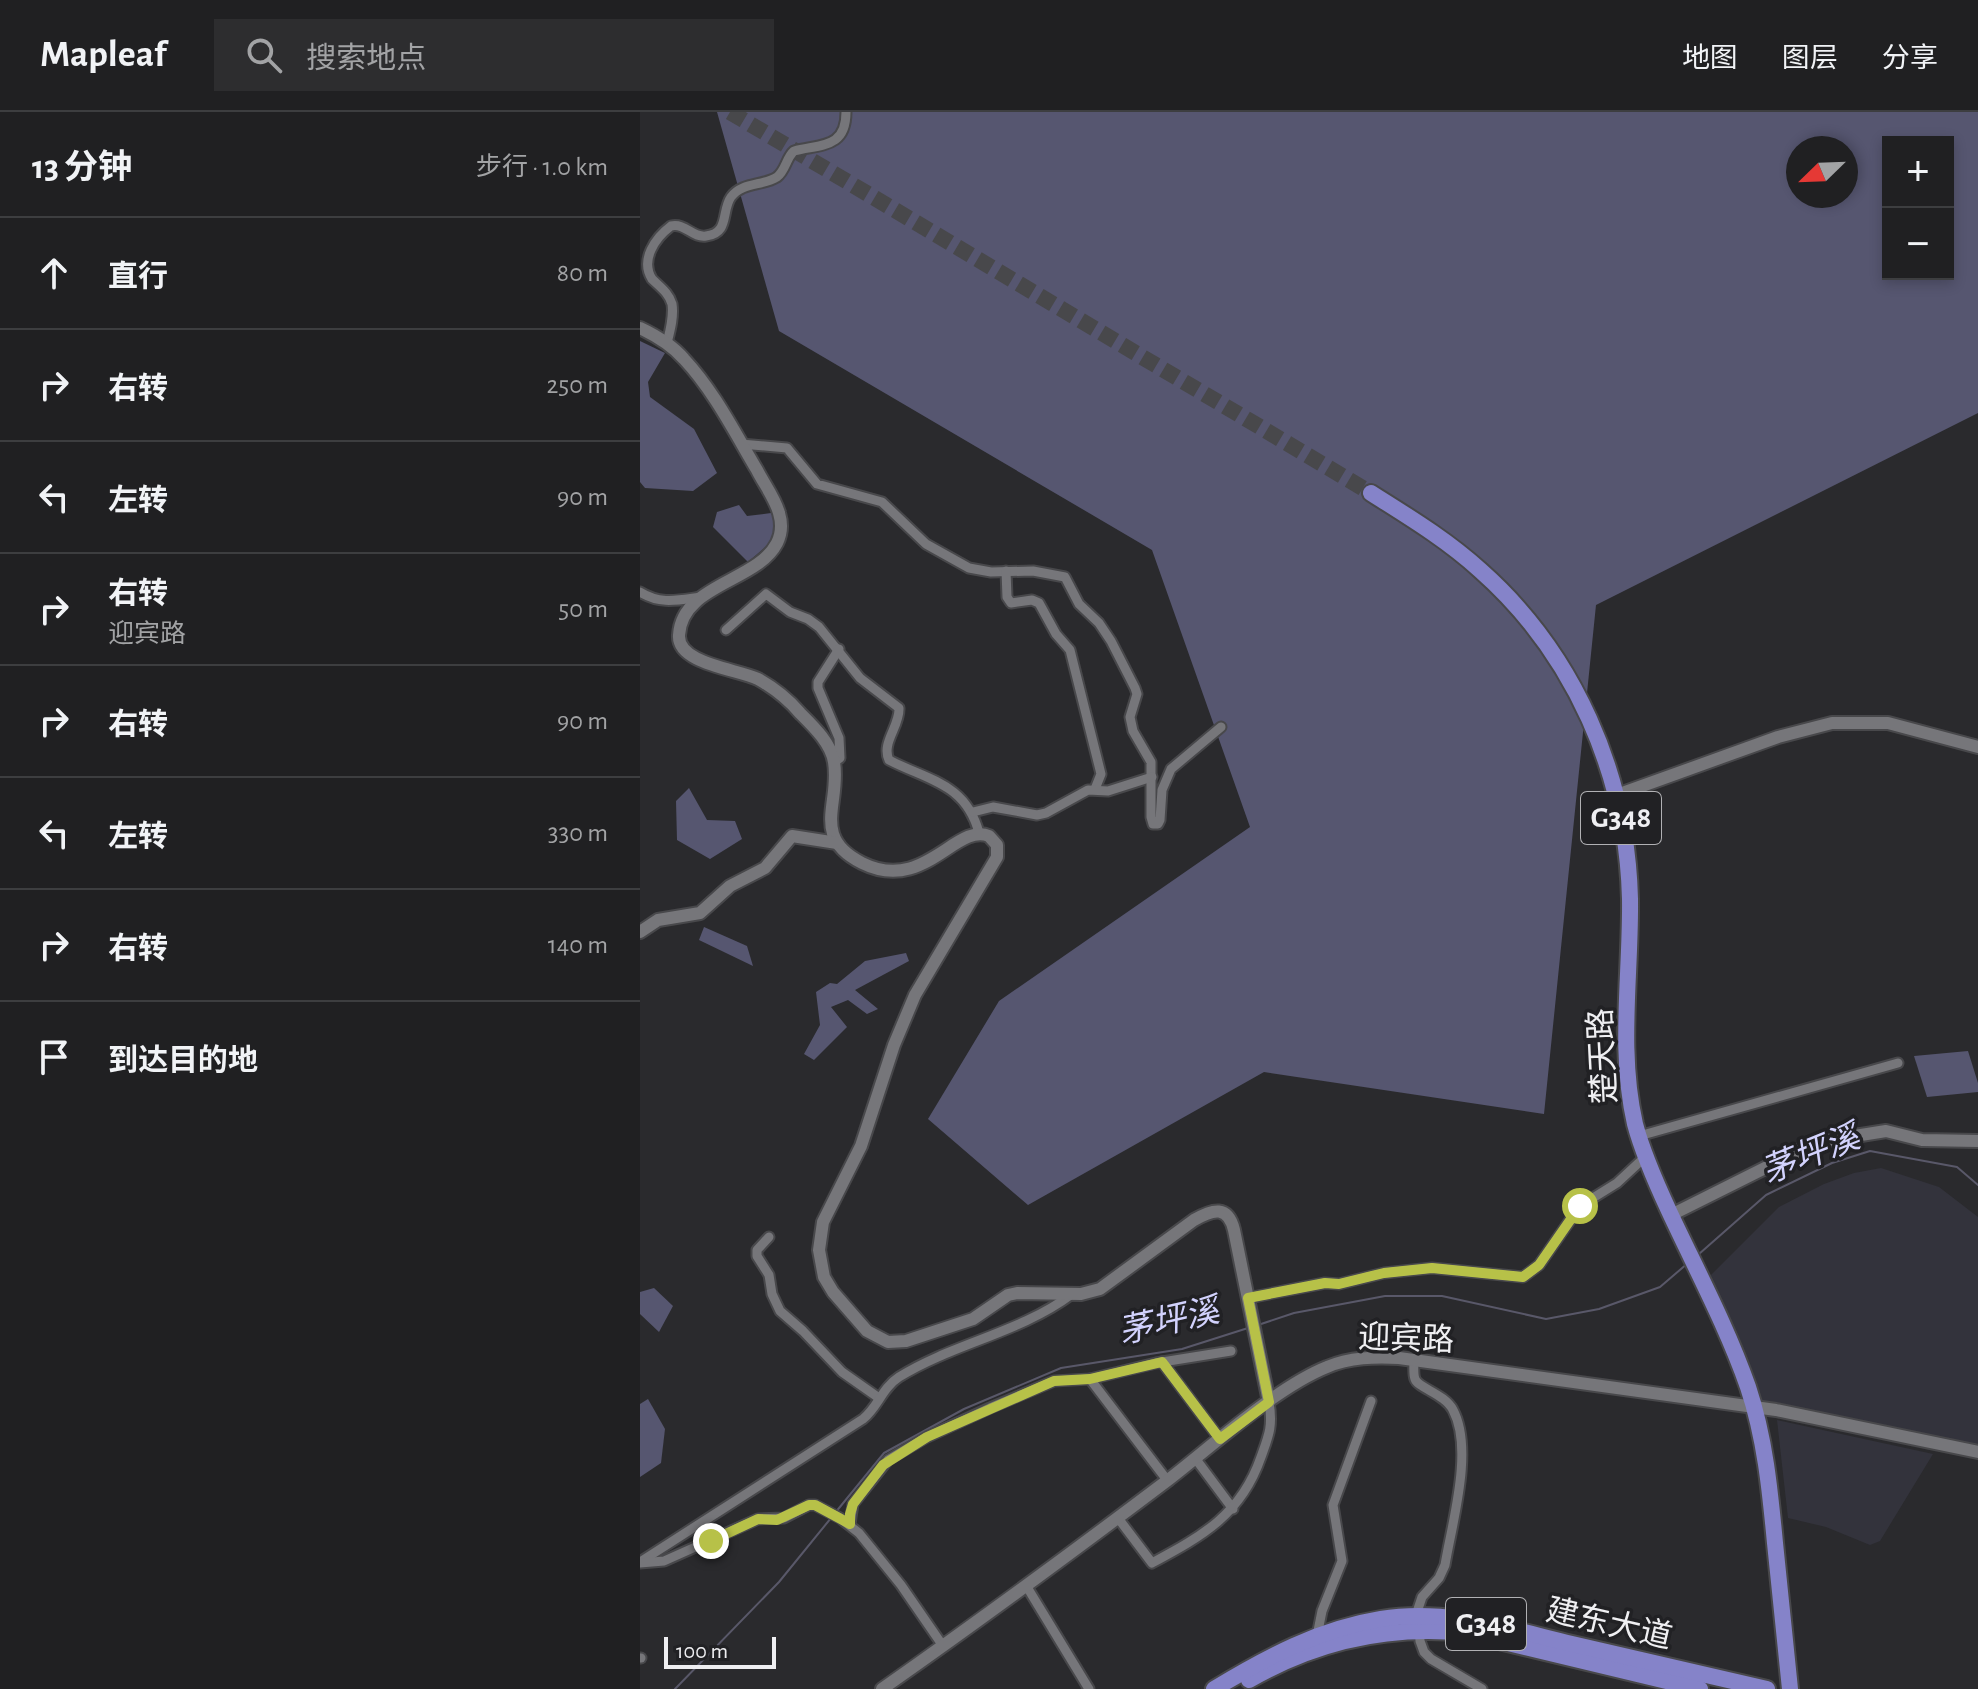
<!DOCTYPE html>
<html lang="zh">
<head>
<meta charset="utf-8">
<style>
  body { margin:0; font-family:"Alegreya Sans","Noto Sans SC",sans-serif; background:#2d2d2f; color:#f1f3f6 }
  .controls { position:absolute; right:24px; top:24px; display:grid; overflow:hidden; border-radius:0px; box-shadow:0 4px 12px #0003 }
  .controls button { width:72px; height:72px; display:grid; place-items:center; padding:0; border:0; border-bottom:2px solid #3d3e40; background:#202022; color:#f1f3f6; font:40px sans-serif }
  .compass { position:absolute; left:1146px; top:24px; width:72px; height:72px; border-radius:50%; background:#202022; box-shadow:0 4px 12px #0003; rotate:247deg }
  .scale { position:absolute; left:24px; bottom:20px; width:112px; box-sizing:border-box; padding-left:8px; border:4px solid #efeff2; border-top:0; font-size:22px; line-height:28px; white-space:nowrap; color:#efeff2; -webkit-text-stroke:6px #212124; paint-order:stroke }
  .stop { position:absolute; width:24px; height:24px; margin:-18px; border:6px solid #b7c148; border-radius:50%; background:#fff }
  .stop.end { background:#b7c148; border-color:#fff; box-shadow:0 2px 8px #0008 }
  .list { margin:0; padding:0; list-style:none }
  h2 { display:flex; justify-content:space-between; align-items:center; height:104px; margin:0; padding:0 32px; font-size:34px }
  h2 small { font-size:26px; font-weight:400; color:#a2a3a5 }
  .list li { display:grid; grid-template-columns:52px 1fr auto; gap:24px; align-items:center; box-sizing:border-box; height:112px; padding:0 32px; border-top:2px solid #3d3e40 }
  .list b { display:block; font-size:30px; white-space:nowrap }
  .list p { margin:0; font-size:26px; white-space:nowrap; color:#a2a3a5 }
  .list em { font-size:26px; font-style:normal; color:#a2a3a5 }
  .icon { flex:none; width:44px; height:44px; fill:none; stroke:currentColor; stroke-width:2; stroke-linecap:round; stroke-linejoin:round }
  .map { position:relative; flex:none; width:1338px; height:1577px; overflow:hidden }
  header { display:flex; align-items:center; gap:48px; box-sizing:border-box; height:112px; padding:0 40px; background:#202022; border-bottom:2px solid #3d3e40 }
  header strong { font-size:38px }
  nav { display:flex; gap:44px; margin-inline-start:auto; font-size:28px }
  .search { width:560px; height:72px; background:#2d2d2f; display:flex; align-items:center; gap:20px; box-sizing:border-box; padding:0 28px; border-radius:0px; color:#a2a3a5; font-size:30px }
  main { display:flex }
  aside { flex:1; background:#202022 }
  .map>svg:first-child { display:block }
  .built { fill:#33333c }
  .forest { fill:#565670; fill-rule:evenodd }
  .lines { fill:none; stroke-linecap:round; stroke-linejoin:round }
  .stream { stroke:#595869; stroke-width:2 }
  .highway-tunnel { stroke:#48484b; stroke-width:16; stroke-dasharray:16 8; stroke-linecap:butt }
  .street-casing { stroke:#48484b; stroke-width:13 }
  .secondary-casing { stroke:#48484b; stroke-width:16 }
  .highway-casing { stroke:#48484b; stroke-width:20 }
  .street { stroke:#76767a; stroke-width:9 }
  .secondary { stroke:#76767a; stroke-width:12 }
  .highway { stroke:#8583c9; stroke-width:16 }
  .route { stroke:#b7c148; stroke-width:10 }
  .labels { text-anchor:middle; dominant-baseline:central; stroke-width:7; stroke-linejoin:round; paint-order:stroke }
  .shield { fill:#212124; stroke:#b1b1b4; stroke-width:2 }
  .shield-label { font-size:30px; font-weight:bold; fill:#efeff2 }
  .street-label { font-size:32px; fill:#efeff2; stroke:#212124 }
  .water-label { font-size:34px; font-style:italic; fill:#d2d2fd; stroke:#212124 }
</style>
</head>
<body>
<header>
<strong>Mapleaf</strong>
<div class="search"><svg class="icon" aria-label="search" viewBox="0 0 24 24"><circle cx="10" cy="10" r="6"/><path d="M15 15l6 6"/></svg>搜索地点</div>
<nav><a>地图</a><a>图层</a><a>分享</a></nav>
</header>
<main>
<aside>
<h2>13 分钟<small>步行 · 1.0 km</small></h2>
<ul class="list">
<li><svg class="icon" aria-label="ahead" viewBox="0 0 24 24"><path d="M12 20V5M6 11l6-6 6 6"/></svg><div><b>直行</b></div><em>80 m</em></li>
<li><svg class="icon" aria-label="right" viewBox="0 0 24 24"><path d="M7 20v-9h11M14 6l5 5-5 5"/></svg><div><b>右转</b></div><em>250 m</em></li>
<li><svg class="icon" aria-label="left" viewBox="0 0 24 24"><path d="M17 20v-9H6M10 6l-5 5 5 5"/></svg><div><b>左转</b></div><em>90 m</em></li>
<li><svg class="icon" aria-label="right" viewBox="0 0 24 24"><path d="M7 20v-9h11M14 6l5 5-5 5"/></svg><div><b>右转</b><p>迎宾路</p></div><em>50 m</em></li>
<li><svg class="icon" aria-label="right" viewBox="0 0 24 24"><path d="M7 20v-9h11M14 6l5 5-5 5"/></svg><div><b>右转</b></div><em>90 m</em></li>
<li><svg class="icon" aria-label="left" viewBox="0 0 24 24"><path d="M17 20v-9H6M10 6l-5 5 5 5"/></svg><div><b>左转</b></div><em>330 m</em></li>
<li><svg class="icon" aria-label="right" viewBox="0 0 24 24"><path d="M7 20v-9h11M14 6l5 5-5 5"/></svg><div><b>右转</b></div><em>140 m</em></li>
<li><svg class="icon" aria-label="arrive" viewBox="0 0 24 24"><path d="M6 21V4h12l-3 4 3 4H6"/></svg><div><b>到达目的地</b></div></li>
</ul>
</aside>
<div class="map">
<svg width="1338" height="1577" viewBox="0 0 1338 1577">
  <rect width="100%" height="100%" fill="#2a2a2d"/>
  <!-- built -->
  <g class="built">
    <path d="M1241,1056L1299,1075L1338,1105V1338L1117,1290L1067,1167L1139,1095L1184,1072L1214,1061Z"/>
    <path d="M1137,1308L1293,1342L1240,1429L1230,1433L1186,1415L1148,1406Z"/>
  </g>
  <!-- forest -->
  <g class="forest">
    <path d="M77,0H1338V301L956,493L904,1002L624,960L388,1093L288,1007L359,889L610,715L512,438L139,219ZM1248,30H1308V162H1248ZM1158,36H1206V84H1158Z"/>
    <path d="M0,229L25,241L8,270L10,285L54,317L77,361L53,379L5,376L0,370Z"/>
    <path d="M99,393L107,404L131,401L137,412L129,432L108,450L73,415L77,400Z"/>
    <path d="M49,676L67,708L95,709L102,727L70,747L37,728L36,689Z"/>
    <path d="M64,815L107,834L113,854L59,828Z"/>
    <path d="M266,841L269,849L215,878L238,897L227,902L208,888L191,895L207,915L174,948L164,942L180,913L176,880L190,871L197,872L225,849Z"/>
    <path d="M1328,939L1338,971V980L1287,985L1274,944Z"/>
    <path d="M14,1176L33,1194L19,1220L0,1202V1180Z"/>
    <path d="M8,1287L25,1317L21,1351L0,1365V1292Z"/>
  </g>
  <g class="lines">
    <!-- stream -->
    <g class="stream">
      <path d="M1059,1142L1126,1083L1192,1051L1230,1039L1317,1055L1338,1073"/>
      <path d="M618,1213L654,1201L745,1184H802L906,1207L959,1197L1020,1175L1048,1151"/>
      <path d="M195,1401L244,1341L324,1297L421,1256L542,1237L608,1216"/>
      <path d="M35,1577L139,1470L191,1406"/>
    </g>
    <!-- highway-tunnel -->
    <path class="highway-tunnel" d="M90,0L731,381"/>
    <defs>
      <g id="street">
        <path d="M27,231C30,219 34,205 32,192C29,181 20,175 12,167C0,148 15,126 31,114C46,111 52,126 66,124C90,121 81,99 91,85C102,70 123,74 137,65C146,58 146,46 154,39C180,32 206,37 206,0"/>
        <path d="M101,332L147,336L177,372L242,390L286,432L329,456L351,460L393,459L425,465L439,492L459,511L471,529L495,576L497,582L490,605L493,619L511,650V705L513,712H518L520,708L522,678L531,657L581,615"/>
        <path d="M366,459L367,485L371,491L392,488L399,491L416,522L430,538L461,662L455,677"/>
        <path d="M0,480C21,493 38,488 62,485"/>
        <path d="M86,518L126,482L150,500L168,507L179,515L220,566L259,596C260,614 241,631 249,648C287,668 326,671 339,721"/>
        <path d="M194,650L200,646L199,626L178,576V570L199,537"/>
        <path d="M333,700L353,695L397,703L406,701L448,678L468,679L512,665"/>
        <path d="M999,1024L1258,951"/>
        <path d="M129,1125L117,1138V1144L129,1163L132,1182L140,1199L163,1219L202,1260L239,1286"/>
        <path d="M608,1186L685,1171L699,1172L744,1161L792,1156L883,1165L899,1153L940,1094L977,1071L1005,1045"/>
        <path d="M774,1248C774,1254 773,1262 775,1267C778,1276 805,1282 813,1298C834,1337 812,1411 805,1453L799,1466L782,1485L778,1497L780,1529L784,1540L791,1547L842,1577"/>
        <path d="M522,1250L580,1327"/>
        <path d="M450,1267L527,1368"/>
        <path d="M555,1346L593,1397"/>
        <path d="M478,1406L512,1451C562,1424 601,1403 621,1345C629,1323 633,1314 629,1290"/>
        <path d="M210,1412L213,1392L248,1348L287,1325L350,1296L414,1269L450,1267L516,1251L591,1239"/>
        <path d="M0,1450L223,1307C238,1295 242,1276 259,1265C314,1231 380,1221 432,1182"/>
        <path d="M0,1451L24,1449L118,1407L144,1406L169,1393H175L200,1406L219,1421L261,1473L303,1534"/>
        <path d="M387,1475L449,1577"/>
        <path d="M677,1524L682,1499L702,1449L693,1393L731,1289"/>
        <path d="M0,1546H1"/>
      </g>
      <g id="secondary">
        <path d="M0,216C17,224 32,233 44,247C74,279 95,321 117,358C124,372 135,386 139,401C142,411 142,421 137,431C117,470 42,472 39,523C37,552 97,557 118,567C134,576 148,587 160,601C173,614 191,631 194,650C201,691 170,725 222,751C284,782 316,710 349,724L357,733V745L275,883L254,933L221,1034L183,1110L179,1138L184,1165L193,1180L227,1219L248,1230L266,1229L333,1207L368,1183L377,1181L441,1182L460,1177L554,1108C573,1097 588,1093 594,1118L629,1290"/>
        <path d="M977,683L1138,625L1192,611H1248L1338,635"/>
        <path d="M0,820L18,808L60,801L90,774L125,756L152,724L197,731"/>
        <path d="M1031,1103L1177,1030L1246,1019L1282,1028L1338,1029"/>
        <path d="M242,1577C339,1509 434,1439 528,1368C572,1334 637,1275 687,1255C710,1245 735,1245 759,1246L1136,1298L1338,1340"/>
      </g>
      <g id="highway">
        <path d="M731,381C769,405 807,428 840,458C934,541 987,662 990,787C991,862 978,938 995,1012C1003,1042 1016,1071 1029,1099C1056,1157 1087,1215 1108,1275C1125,1326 1130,1378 1135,1431C1140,1480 1145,1528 1150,1577"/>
        <path d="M609,1568C677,1529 749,1513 826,1521L1060,1577"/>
        <path d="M574,1577C627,1545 679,1517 741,1507C806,1496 869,1517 932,1532C997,1547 1062,1562 1127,1577"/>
      </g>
    </defs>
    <!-- street casing -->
    <use href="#street" class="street-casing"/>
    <!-- secondary casing -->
    <use href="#secondary" class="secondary-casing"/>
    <!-- highway casing -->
    <use href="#highway" class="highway-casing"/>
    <!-- street -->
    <use href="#street" class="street"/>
    <!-- secondary -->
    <use href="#secondary" class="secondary"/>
    <!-- highway -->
    <use href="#highway" class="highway"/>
  </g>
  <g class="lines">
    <!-- route -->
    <path class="route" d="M71,1429L118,1407L137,1408L169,1393H175L210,1412V1402L213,1392L243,1353L287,1325L414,1269L450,1267L522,1250L580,1327L629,1290L608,1186L685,1171L699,1172L744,1161L792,1156L883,1165L899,1153L940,1094"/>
  </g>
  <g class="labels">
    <!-- shield labels -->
    <g class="shield">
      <rect x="941" y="680" width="80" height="52" rx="6"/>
      <rect x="806" y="1486" width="80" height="52" rx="6"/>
    </g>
    <g class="shield-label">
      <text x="981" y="706">G348</text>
      <text x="846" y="1512">G348</text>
    </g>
    <!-- street labels -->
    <g class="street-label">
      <text transform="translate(963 944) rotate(-93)">楚天路</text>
      <text transform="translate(766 1227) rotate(2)">迎宾路</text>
      <text transform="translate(969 1512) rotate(13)">建东大道</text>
    </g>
    <!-- water labels -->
    <g class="water-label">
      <text transform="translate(1171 1043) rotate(-22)">茅坪溪</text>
      <text transform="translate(529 1210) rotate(-13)">茅坪溪</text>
    </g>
  </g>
</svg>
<div class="controls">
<button>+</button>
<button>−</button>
</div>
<svg class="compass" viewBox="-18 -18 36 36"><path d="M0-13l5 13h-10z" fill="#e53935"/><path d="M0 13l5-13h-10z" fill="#a2a3a5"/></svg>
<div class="scale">100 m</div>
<div class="stop" style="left:940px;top:1094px"></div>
<div class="stop end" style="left:71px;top:1429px"></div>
</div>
</main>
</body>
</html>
